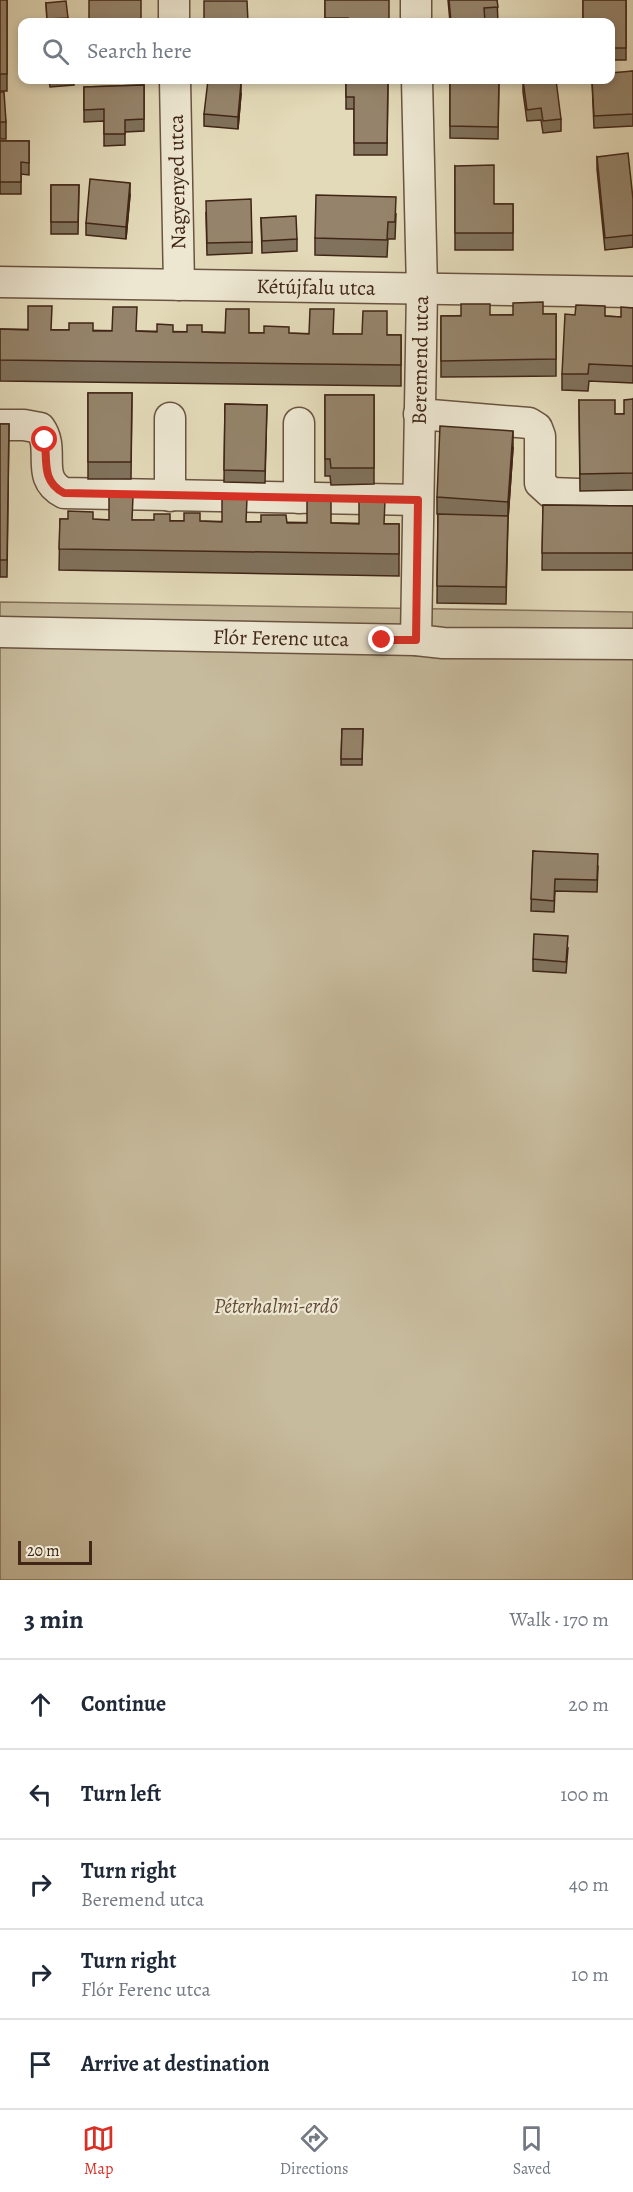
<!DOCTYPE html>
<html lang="en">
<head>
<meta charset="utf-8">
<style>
  body { margin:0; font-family:Alegreya,serif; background:#f6f6f7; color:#1f2937 }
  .scale { position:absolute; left:18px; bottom:15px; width:74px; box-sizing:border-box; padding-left:6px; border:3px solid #412617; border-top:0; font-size:16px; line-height:21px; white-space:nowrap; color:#412617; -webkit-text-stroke:4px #ede7d2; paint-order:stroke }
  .stop { position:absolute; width:18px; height:18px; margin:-14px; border:4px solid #d93025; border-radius:50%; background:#fff }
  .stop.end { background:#d93025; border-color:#fff; box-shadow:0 2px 6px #0008 }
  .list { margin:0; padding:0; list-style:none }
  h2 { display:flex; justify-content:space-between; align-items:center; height:78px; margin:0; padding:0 24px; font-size:26px }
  h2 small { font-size:20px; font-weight:400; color:#747a83 }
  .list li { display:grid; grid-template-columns:39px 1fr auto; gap:18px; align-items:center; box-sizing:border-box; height:90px; padding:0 24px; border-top:2px solid #e0e1e3 }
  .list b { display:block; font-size:22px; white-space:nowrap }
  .list p { margin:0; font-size:20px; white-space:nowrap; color:#747a83 }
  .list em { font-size:20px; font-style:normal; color:#747a83 }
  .icon { flex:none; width:33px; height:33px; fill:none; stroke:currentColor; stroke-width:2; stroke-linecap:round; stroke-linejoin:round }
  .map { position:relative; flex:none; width:633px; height:1580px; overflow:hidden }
  .search { position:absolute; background:#fff; box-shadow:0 3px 9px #0003; left:18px; right:18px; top:18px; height:66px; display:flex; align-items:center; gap:15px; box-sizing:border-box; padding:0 21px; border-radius:12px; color:#747a83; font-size:22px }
  .sheet { height:528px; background:#fff }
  nav { display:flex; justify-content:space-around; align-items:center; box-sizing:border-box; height:84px; border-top:2px solid #e0e1e3; background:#fff; font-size:16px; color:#747a83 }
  nav a { display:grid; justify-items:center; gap:3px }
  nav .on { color:#d93025 }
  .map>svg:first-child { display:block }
  .green { fill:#c7bb9d; stroke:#84705a; stroke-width:1.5 }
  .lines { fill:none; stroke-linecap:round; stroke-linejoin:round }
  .minor-casing { stroke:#6a5340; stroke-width:33 }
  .minor { stroke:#ede7d2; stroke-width:30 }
  .wall { fill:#80725c; stroke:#412617; stroke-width:1.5 }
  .shaded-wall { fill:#685c4b; stroke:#412617; stroke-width:1.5 }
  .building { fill:#95846b; stroke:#412617; stroke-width:1.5 }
  .route { stroke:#d93025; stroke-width:8 }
  .labels { text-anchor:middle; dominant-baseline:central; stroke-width:4.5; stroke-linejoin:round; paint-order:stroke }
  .street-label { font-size:21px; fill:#412617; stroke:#ede7d2 }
  .park-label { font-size:21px; font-style:italic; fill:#624b38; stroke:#ede7d2 }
</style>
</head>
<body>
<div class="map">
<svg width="633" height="1580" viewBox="0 0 633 1580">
  <rect width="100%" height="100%" fill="#e3dab9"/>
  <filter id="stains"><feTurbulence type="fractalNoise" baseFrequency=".00333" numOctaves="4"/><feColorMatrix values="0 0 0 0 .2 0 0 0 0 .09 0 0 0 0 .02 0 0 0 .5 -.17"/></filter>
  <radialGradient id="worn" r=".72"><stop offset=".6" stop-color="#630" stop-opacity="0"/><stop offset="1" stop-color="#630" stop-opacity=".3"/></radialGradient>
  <!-- green -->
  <path class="green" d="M0,602L633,612V1580H0Z"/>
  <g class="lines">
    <defs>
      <g id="minor">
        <path d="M174,0V22"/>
        <path d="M416,0V22"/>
        <path d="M175,80L179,285"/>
        <path d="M0,282L633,292"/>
        <path d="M419,414L529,423L537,428L540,436V483L551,493L633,496"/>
        <path d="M170,418V496"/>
        <path d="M299,423V498"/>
        <path d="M0,425H24L40,428C56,450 34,478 64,493L418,500"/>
        <path d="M0,632L416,640L443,643L633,644"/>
        <path d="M416,640L422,289L417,80"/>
      </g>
    </defs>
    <!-- minor casing -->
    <use href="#minor" class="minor-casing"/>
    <!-- minor -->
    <use href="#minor" class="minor"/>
  </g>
  <!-- wall -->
  <g class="wall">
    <rect x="0" y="0" width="7" height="91"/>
    <path d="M325,0L389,22H325Z"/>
    <path d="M448,0H497L498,22H450Z"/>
    <path d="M583,0H626V60H610V22H583Z"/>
    <path d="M46,3L68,18V22H47Z"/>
    <path d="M633,71V126L594,128L592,80Z"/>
    <path d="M49,80H74V85L50,87Z"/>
    <path d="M346,80H388L387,155H354V109H346Z"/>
    <path d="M450,80H499L498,139L450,138Z"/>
    <path d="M523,80L561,119V131L543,133L541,120L527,121L523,92Z"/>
    <path d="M144,85V131L125,132V145L104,146V121L84,122V87Z"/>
    <path d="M0,92L6,122V139H0Z"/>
    <path d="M241,94L238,129L204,126V114Z"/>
    <path d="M0,141H29V175L21,174V194H0Z"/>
    <path d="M597,157L633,199V247L605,250L597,169Z"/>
    <path d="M455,166L494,204H513V250H455Z"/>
    <path d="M51,185H79L78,234H51Z"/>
    <path d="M130,195L126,239L86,235V223Z"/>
    <path d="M206,213L252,242V253L207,255Z"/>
    <path d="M396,214L395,239H388L387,257L315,255V238Z"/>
    <path d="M261,218L297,239V251L262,253Z"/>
    <path d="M633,308V383L589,381L588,391L562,390V374L605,316L621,317Z"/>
    <path d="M556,314V376L441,377V316Z"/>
    <path d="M0,329L401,335V386L0,381Z"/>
    <path d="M88,393H132L131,479H88Z"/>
    <path d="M325,395H374V484L331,485L330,476H325Z"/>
    <path d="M633,399V490L580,491L579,400L615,414H624Z"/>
    <path d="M225,404L267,405L265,483L224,482Z"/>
    <path d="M0,424H9L7,577H0Z"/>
    <path d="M513,448L508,519L506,604L437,603L438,514H437V497Z"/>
    <path d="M543,505L633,506V570H542Z"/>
    <path d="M60,519L399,524V576L59,570Z"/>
    <path d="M342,729H363L362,765H341Z"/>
    <path d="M533,851L598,866L597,892L555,891L554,912L531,911Z"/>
    <path d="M568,948L566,973L533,971V959Z"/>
  </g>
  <!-- shaded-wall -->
  <g class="shaded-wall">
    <path d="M241,83V94L238,129V117Z"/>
    <path d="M130,183V195L126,239V227Z"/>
    <path d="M513,431V448L508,519V502Z"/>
  </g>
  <!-- building -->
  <g class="building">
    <rect x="0" y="0" width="7" height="74"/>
    <rect x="89" y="0" width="52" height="22"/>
    <path d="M325,0H389V22H348V18H325Z"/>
    <path d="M449,0H497L498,7L484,8L485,22H451Z"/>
    <path d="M583,0H626V48H610V22H593V19H583Z"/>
    <path d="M66,1L68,18L47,19L46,3Z"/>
    <path d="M204,1H247L248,22H204Z"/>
    <path d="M633,71V114L594,116L592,80H610V73Z"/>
    <path d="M208,80L241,83L238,117L204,114Z"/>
    <path d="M346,80H388L387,143H354V97H346Z"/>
    <path d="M450,80H499L498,127L450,126Z"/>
    <path d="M523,80H556L561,119L543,121L541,108L527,110Z"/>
    <path d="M144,85V119L125,120V134H104V109L84,110V87Z"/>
    <path d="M0,92H4L6,122H0Z"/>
    <path d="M0,141H29V163L21,162V182H0Z"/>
    <path d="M628,153L633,199V235L605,238L597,157Z"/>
    <path d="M494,165V204H513V233H455V166Z"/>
    <path d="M90,179L130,183L126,227L86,223Z"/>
    <path d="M51,185H79L78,222H51Z"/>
    <path d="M316,195L396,197L395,222H388L387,240L315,238Z"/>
    <path d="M251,199L252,242L207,243L206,201Z"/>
    <path d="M296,216L297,239L262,241L261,218Z"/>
    <path d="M543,302V314H556V359L441,361V316H461V304H490V315H513V303Z"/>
    <path d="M576,305L605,306V316L621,317V307L633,308V366L589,364L588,374H562L565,314L575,315Z"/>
    <path d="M28,306H52L51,330H69V323H93V331H112L113,307H137L136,331L157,332V324L173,325V332H187V325H202V332L225,333L226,309H249V333H264V326L289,327V333L309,334L310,309H334L333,334H362L363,311H387V335H401V365L0,360V329L28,330Z"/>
    <path d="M88,393H132L131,462H88Z"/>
    <path d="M325,395H374V468H331L330,459H325Z"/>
    <path d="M633,399V473L580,474L579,400H615V414H624V400Z"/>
    <path d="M225,404L267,405L265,471L224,470Z"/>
    <path d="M0,424H9L7,560H0Z"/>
    <path d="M440,426L513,431L508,502L437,497Z"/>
    <path d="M109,496H133L132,520H154V514H170V521H184V513H200V521L222,522V497L247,498L246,522H261V515H286L287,523H307V498H331V523L359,524V500H385L384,524H399V554L59,549L60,519H68V511L93,512V519L109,520Z"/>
    <path d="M543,505L633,506V553H542Z"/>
    <path d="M438,514L508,516L506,587L437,586Z"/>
    <path d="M342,729H363L362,759H341Z"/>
    <path d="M533,851L598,854L597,880L555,879L554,901L531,899Z"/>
    <path d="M534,934L568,936L566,962L533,959Z"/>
  </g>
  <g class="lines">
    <!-- route -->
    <path class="route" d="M45,440C47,462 42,482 64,493L418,500L416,640H382"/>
  </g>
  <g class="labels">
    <!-- street labels -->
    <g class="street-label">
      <text transform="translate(177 182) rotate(-91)">Nagyenyed utca</text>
      <text transform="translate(316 287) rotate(1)">Kétújfalu utca</text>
      <text transform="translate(420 360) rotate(-89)">Beremend utca</text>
      <text transform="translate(281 638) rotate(1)">Flór Ferenc utca</text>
    </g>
    <!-- park labels -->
    <g class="park-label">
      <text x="276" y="1306">Péterhalmi-erdő</text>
    </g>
  </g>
  <rect width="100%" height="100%" filter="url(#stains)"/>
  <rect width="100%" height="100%" fill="url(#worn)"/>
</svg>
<div class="scale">20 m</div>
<div class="stop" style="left:45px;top:440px"></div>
<div class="stop end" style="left:382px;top:640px"></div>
<div class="search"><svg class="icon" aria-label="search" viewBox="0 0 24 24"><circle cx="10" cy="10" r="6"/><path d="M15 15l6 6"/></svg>Search here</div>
</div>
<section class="sheet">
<h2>3 min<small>Walk · 170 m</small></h2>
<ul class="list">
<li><svg class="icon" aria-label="ahead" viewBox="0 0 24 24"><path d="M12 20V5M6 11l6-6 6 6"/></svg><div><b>Continue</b></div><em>20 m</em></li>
<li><svg class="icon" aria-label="left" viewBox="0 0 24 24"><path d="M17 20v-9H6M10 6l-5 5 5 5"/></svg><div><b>Turn left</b></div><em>100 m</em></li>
<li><svg class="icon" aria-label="right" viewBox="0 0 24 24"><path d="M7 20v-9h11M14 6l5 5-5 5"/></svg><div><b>Turn right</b><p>Beremend utca</p></div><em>40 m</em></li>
<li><svg class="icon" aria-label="right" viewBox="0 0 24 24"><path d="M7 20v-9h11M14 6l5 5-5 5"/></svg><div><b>Turn right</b><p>Flór Ferenc utca</p></div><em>10 m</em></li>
<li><svg class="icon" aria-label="arrive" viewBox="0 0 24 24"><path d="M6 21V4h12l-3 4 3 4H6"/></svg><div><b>Arrive at destination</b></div></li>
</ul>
</section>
<nav>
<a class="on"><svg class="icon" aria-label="map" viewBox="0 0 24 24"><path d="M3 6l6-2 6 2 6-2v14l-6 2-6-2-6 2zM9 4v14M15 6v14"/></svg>Map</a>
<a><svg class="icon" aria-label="directions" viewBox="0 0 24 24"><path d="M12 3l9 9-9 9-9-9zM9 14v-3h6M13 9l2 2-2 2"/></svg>Directions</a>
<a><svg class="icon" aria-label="saved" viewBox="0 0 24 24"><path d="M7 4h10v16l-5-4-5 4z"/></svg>Saved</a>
</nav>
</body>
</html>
